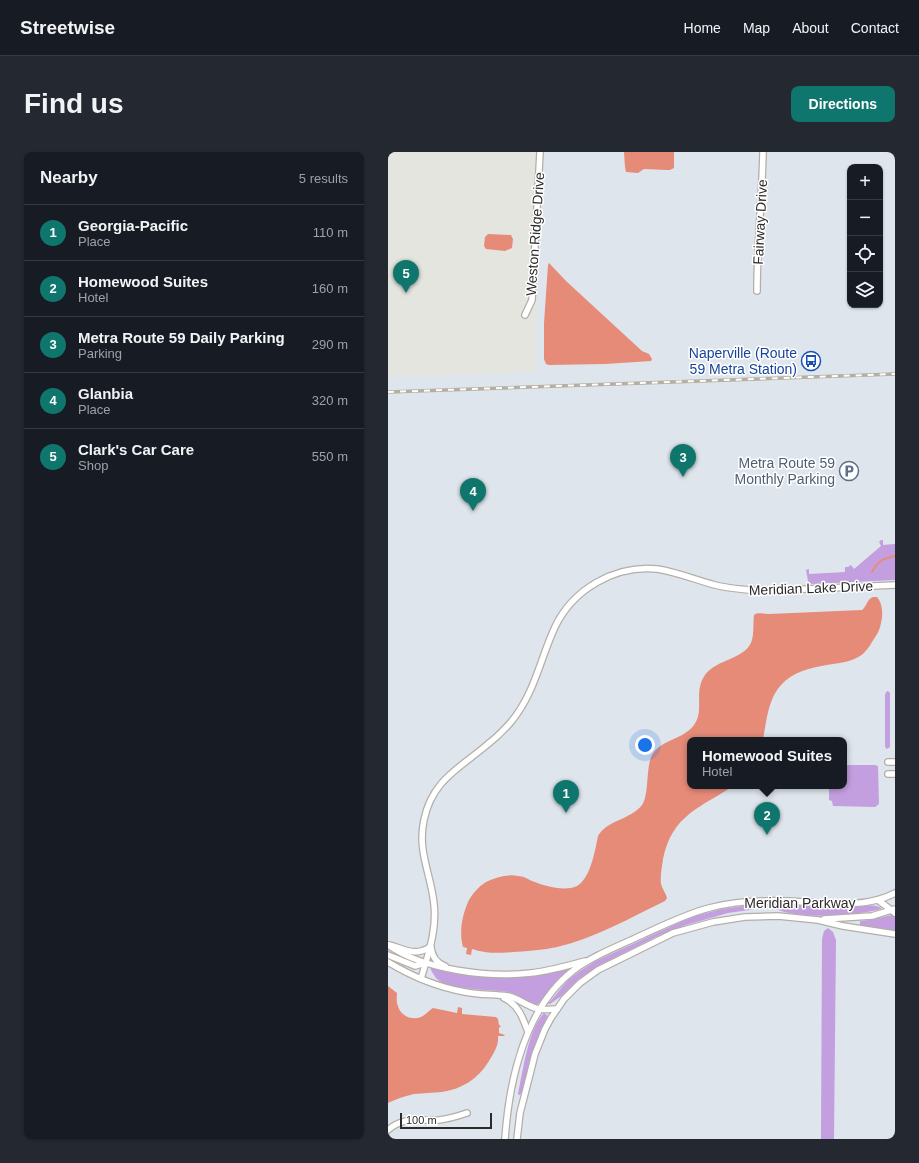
<!DOCTYPE html>
<html lang="en">
<head>
<meta charset="utf-8">
<style>
  body { margin:0; font-family:Arial,sans-serif; background:#242831; color:#f1f3f6 }
  .controls { position:absolute; right:12px; top:12px; display:grid; overflow:hidden; border-radius:8px; box-shadow:0 1px 3px #0004 }
  .controls button { width:36px; height:36px; display:grid; place-items:center; padding:0; border:0; border-bottom:1px solid #363941; background:#171b24; color:#f1f3f6; font:20px sans-serif }
  .scale { position:absolute; left:12px; bottom:10px; width:92px; box-sizing:border-box; padding-left:4px; border:2px solid #2b2b2b; border-top:0; font-size:11px; line-height:14px; white-space:nowrap; color:#2b2b2b; -webkit-text-stroke:3px #fff; paint-order:stroke }
  .you { position:absolute; left:257px; top:593px; width:14px; height:14px; margin:-10px; border:3px solid #fff; border-radius:50%; background:#1a73e8; box-shadow:0 0 0 6px #1a73e833 }
  .badge { display:grid; place-items:center; width:26px; height:26px; border-radius:50%; background:#0f766e; color:#fff; font-size:13px; font-weight:700 }
  .pin { position:absolute; translate:-50% -33px; filter:drop-shadow(0 1px 2px #0008) }
  .pin::after { content:''; position:absolute; top:21px; width:14px; height:12px; background:inherit; clip-path:polygon(0 0,100% 0,50% 100%) }
  .popup { position:absolute; left:299px; top:585px; width:160px; height:52px; box-sizing:border-box; display:grid; place-content:center; border-radius:8px; background:#171b24; filter:drop-shadow(0 1px 3px #0005); font-size:13px; white-space:nowrap; color:#9ea1a6 }
  .popup b { font-size:15px; color:#f1f3f6 }
  .popup::after { content:''; position:absolute; left:50%; top:100%; margin-left:-8px; border:8px solid transparent; border-top-color:#171b24 }
  .list { margin:0; padding:0; list-style:none }
  h2 { display:flex; justify-content:space-between; align-items:center; height:52px; margin:0; padding:0 16px; font-size:17px }
  h2 small { font-size:13px; font-weight:400; color:#9ea1a6 }
  .list li { display:grid; grid-template-columns:26px 1fr auto; gap:12px; align-items:center; box-sizing:border-box; height:56px; padding:0 16px; border-top:1px solid #363941 }
  .list b { display:block; font-size:15px; white-space:nowrap }
  .list p { margin:0; font-size:13px; white-space:nowrap; color:#9ea1a6 }
  .list em { font-size:13px; font-style:normal; color:#9ea1a6 }
  .icon { flex:none; width:22px; height:22px; fill:none; stroke:currentColor; stroke-width:2; stroke-linecap:round; stroke-linejoin:round }
  .map { position:relative; flex:none; width:507px; height:987px; overflow:hidden; border-radius:8px }
  header { display:flex; align-items:center; gap:24px; box-sizing:border-box; height:56px; padding:0 20px; background:#171b24; border-bottom:1px solid #363941 }
  header strong { font-size:19px }
  nav { display:flex; gap:22px; margin-inline-start:auto; font-size:14px }
  .intro { display:flex; align-items:center; justify-content:space-between; box-sizing:border-box; height:96px; padding:0 24px }
  h1 { margin:0; font-size:28px }
  .button { padding:10px 18px; border-radius:8px; background:#0f766e; color:#fff; font-size:14px; font-weight:700 }
  main { display:flex; gap:24px; padding:0 24px }
  aside { flex:1; background:#171b24; border-radius:8px; box-shadow:0 1px 3px #0004 }
  .map>svg:first-child { display:block }
  .industrial { fill:#e4e5de }
  .green { fill:#c39fdf }
  .water { fill:#e78b79 }
  .lines { fill:none; stroke-linecap:round; stroke-linejoin:round }
  .stream { stroke:#e78b79; stroke-width:2 }
  .street-casing { stroke:#b3afa8; stroke-width:8 }
  .street { stroke:#fff; stroke-width:5.5 }
  .rail-casing { stroke:#b4afa1; stroke-width:3.5 }
  .rail { stroke:#fff; stroke-width:2; stroke-dasharray:6; stroke-linecap:butt }
  .labels { text-anchor:middle; dominant-baseline:central; stroke-width:3; stroke-linejoin:round; paint-order:stroke }
  .street-label { font-size:14px; fill:#2b2b2b; stroke:#fff }
  .transit-label { font-size:14px; fill:#164399; stroke:#fff; text-anchor:end }
  .service-label { font-size:14px; fill:#4e5e75; stroke:#fff; text-anchor:end }
</style>
</head>
<body>
<header>
<strong>Streetwise</strong>
<nav><a>Home</a><a>Map</a><a>About</a><a>Contact</a></nav>
</header>
<div class="intro"><h1>Find us</h1><a class="button">Directions</a></div>
<main>
<aside>
<h2>Nearby<small>5 results</small></h2>
<ul class="list">
<li><span class="badge">1</span><div><b>Georgia-Pacific</b><p>Place</p></div><em>110 m</em></li>
<li><span class="badge">2</span><div><b>Homewood Suites</b><p>Hotel</p></div><em>160 m</em></li>
<li><span class="badge">3</span><div><b>Metra Route 59 Daily Parking</b><p>Parking</p></div><em>290 m</em></li>
<li><span class="badge">4</span><div><b>Glanbia</b><p>Place</p></div><em>320 m</em></li>
<li><span class="badge">5</span><div><b>Clark's Car Care</b><p>Shop</p></div><em>550 m</em></li>
</ul>
</aside>
<div class="map">
<svg width="507" height="987" viewBox="0 0 507 987">
  <rect width="100%" height="100%" fill="#dee5ec"/>
  <!-- industrial -->
  <path class="industrial" d="M0,0H154L147,220L0,225Z"/>
  <!-- green -->
  <g class="green">
    <path d="M493,388H495V393L507,392V428L424,432L420,429L418,418L421,417V422L457,420V415H460L463,413L466,417L493,394L491,390Z"/>
    <path d="M500,539L502,541V595L499,597L497,595V543L498,540Z"/>
    <path d="M456,613H487L490,614L491,652L487,655L445,654L444,649L441,648V634H456Z"/>
    <path d="M390,752C416,751 442,757 469,755C477,754 486,752 493,756V757C466,764 414,768 388,757L387,755Z"/>
    <path d="M363,753L368,754V757L340,761L298,773L270,784L212,813L190,828L175,843L162,852H160L180,828L192,819L208,809L290,771L310,763L334,757Z"/>
    <path d="M504,763L507,765V779L488,777L472,774V769L481,768Z"/>
    <path d="M440,776L445,780L448,788L446,987H433L434,787L436,779Z"/>
    <path d="M42,815L71,821L106,825L159,821L180,817V818L168,830L150,852L147,853C138,850 130,842 120,840C102,837 60,839 48,826C46,823 43,819 42,815Z"/>
    <path d="M156,861L160,864C147,887 141,912 135,938L132,943H131L130,942C135,919 140,878 156,861Z"/>
  </g>
  <!-- water -->
  <g class="water">
    <path d="M236,0H286V16L282,18H279L256,17L250,21L238,20L237,15Z"/>
    <path d="M100,82L123,83L125,87L124,96L117,99L98,97L96,94L97,85Z"/>
    <path d="M161,111L178,129L254,199L261,202L264,207L263,209L217,212L161,213L158,212L156,207V171L160,113Z"/>
    <path d="M485,445H489C495,452 495,463 493,471C492,478 488,484 484,490C481,495 477,501 472,504C464,509 454,511 445,512C428,515 411,517 397,529C380,544 379,567 375,588H302V634H345C312,656 284,663 275,707C274,715 272,724 273,732C274,737 278,741 279,746L277,749C242,766 207,786 169,795C155,798 141,799 126,800C112,801 98,802 84,797L83,803L78,802L79,796L75,795C71,780 74,764 80,750C84,742 90,735 98,730C108,725 119,722 130,724C135,724 140,727 144,729C157,734 176,740 189,734C203,726 207,698 210,684C219,668 242,668 254,653C261,643 258,619 263,605C270,588 295,588 306,573C317,558 305,540 317,523C328,507 359,507 364,488C366,481 365,471 366,463C370,460 376,462 381,462L474,458C479,454 479,447 485,445Z"/>
    <path d="M0,834L9,841C9,845 8,850 10,854C12,863 23,869 33,865C38,863 41,858 45,856L69,861L70,855L74,856V862L108,865L110,867L111,873L113,874L111,876V881L117,883L116,884H110C111,893 106,901 101,909C90,927 74,937 54,940C45,941 35,941 26,942C17,944 8,947 0,951Z"/>
  </g>
  <g class="lines">
    <!-- stream -->
    <path class="stream" d="M484,420C490,409 494,407 507,404"/>
    <defs>
      <g id="street">
        <path d="M369,139C369,93 374,47 375,0"/>
        <path d="M137,163L144,148L152,0"/>
        <path d="M500,610H507"/>
        <path d="M500,622H507"/>
        <path d="M490,748L507,761"/>
        <path d="M436,767L484,764L507,757"/>
        <path d="M0,793C35,818 101,826 143,821C161,819 179,814 197,809"/>
        <path d="M1,793C17,797 27,805 42,795"/>
        <path d="M43,795C44,805 48,811 57,814"/>
        <path d="M0,803L27,814L37,811"/>
        <path d="M0,810C23,824 50,835 77,840C91,843 105,842 120,844C131,846 139,855 151,857C156,858 163,857 169,857"/>
        <path d="M33,827C40,802 49,779 46,752C43,722 29,699 36,668C44,628 72,616 100,592C109,585 116,578 123,570C147,541 152,507 167,475C185,437 227,413 269,417C289,420 308,428 327,433C343,437 359,438 375,439L507,433"/>
        <path d="M116,846C130,852 135,866 140,880"/>
        <path d="M0,978C16,964 32,969 51,968C61,967 70,964 79,961"/>
        <path d="M117,987C121,929 137,855 186,818C206,803 231,794 254,783C276,773 298,762 321,756C340,751 359,749 378,749C418,747 471,761 507,741"/>
        <path d="M129,987L132,961L142,922L147,902L157,877L163,866L176,847L192,831L210,818L285,781L325,770L357,765L390,764L430,768L455,774L507,782"/>
      </g>
    </defs>
    <!-- street casing -->
    <use href="#street" class="street-casing"/>
    <!-- street -->
    <use href="#street" class="street"/>
    <defs>
      <path id="rail" d="M0,240L507,222"/>
    </defs>
    <!-- rail casing -->
    <use href="#rail" class="rail-casing"/>
    <!-- rail -->
    <use href="#rail" class="rail"/>
  </g>
  <!-- icons -->
  <defs>
    <symbol id="bus-ring" viewBox="-11 -11 22 22"><circle r="9.5" fill="#fff" stroke="#1a4fb4" stroke-width="1.5"/><path d="M-5-6H5V4H4V6H2V4H-2V6H-4V4H-5ZM-3.5-4V0h7V-4ZM-3.5 1.2v1.5H-2V1.2ZM2 1.2v1.5H3.5V1.2Z" fill="#1a4fb4"/></symbol>
    <symbol id="parking-ring" viewBox="-11 -11 22 22"><circle r="9.5" fill="#fff" stroke="#5c6f8a" stroke-width="1.5"/><path d="M-3.5-5.5H1a3.5 3.5 0 0 1 0 7H-1V5.5H-3.5ZM-1-3.4V-.6H.8a1.4 1.4 0 0 0 0-2.8Z" fill="#5c6f8a"/></symbol>
  </defs>
  <g fill-rule="evenodd">
    <use href="#bus-ring" x="412" y="198" width="22" height="22"/>
    <use href="#parking-ring" x="450" y="308" width="22" height="22"/>
  </g>
  <g class="labels">
    <!-- street labels -->
    <g class="street-label">
      <text transform="translate(372 70) rotate(-87)">Fairway Drive</text>
      <text transform="translate(147 82) rotate(-86)">Weston Ridge Drive</text>
      <text transform="translate(423 436) rotate(-2)">Meridian Lake Drive</text>
      <text x="412" y="751">Meridian Parkway</text>
    </g>
    <!-- transit labels -->
    <g class="transit-label">
      <text x="409" y="201">Naperville (Route<tspan x="409" dy="16">59 Metra Station)</tspan></text>
    </g>
    <!-- service labels -->
    <g class="service-label">
      <text x="447" y="311">Metra Route 59<tspan x="447" dy="16">Monthly Parking</tspan></text>
    </g>
  </g>
</svg>
<div class="controls">
<button>+</button>
<button>−</button>
<button><svg class="icon" aria-label="locate" viewBox="0 0 24 24"><circle cx="12" cy="12" r="6"/><path d="M12 2v4M12 18v4M2 12h4M18 12h4"/></svg></button>
<button><svg class="icon" aria-label="layers" viewBox="0 0 24 24"><path d="M12 4l9 5-9 5-9-5zM3 14l9 5 9-5"/></svg></button>
</div>
<div class="scale">100 m</div>
<div class="you"></div>
<div class="pin badge" style="left:178px;top:661px">1</div>
<div class="pin badge" style="left:379px;top:683px">2</div>
<div class="popup"><b>Homewood Suites</b>Hotel</div>
<div class="pin badge" style="left:295px;top:325px">3</div>
<div class="pin badge" style="left:85px;top:359px">4</div>
<div class="pin badge" style="left:18px;top:141px">5</div>
</div>
</main>
</body>
</html>
